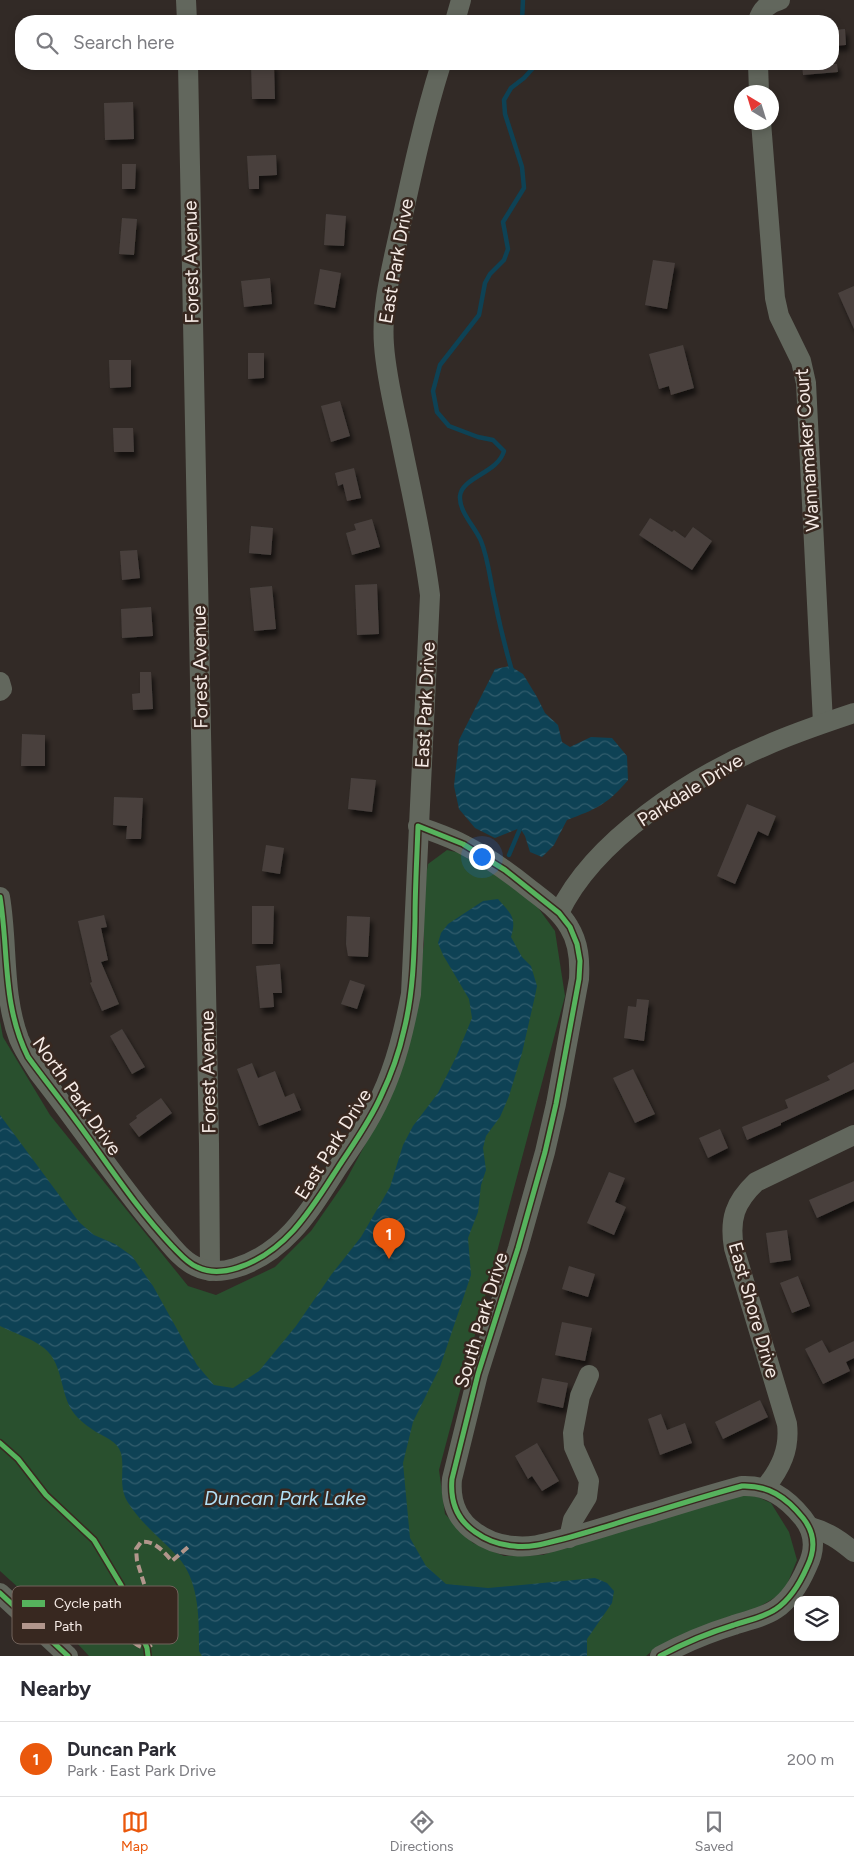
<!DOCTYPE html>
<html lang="en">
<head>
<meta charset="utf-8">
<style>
  body { margin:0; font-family:Figtree,sans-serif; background:#f2f2f3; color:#2b2b33 }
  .controls { position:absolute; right:15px; bottom:15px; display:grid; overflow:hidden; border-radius:10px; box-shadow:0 2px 8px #0003 }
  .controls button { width:45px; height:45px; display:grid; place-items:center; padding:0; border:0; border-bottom:1px solid #e1e1e2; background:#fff; color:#2b2b33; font:25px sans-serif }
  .compass { position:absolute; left:734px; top:85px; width:45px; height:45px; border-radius:50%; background:#fff; box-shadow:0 2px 8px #0003; rotate:322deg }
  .you { position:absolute; left:481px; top:856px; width:18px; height:18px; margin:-12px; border:4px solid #fff; border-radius:50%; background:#1a73e8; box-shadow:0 0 0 8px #1a73e833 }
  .badge { display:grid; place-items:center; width:32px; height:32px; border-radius:50%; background:#ea580c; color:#fff; font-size:16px; font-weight:700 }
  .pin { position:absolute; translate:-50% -41px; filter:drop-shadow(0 1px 2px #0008) }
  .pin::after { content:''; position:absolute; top:26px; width:18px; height:15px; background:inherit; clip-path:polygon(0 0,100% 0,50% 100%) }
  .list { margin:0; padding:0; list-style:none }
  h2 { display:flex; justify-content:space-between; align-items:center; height:65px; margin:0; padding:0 20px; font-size:21px }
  h2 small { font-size:16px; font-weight:400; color:#7c7c81 }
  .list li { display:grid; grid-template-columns:32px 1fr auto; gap:15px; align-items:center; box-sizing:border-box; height:75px; padding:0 20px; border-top:1px solid #e1e1e2 }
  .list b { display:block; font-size:19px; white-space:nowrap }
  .list p { margin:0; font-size:16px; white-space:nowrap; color:#7c7c81 }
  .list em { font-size:16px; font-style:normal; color:#7c7c81 }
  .icon { flex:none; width:28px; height:28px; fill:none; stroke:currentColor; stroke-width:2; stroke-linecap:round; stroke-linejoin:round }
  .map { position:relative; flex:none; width:854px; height:1656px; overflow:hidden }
  .search { position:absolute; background:#fff; box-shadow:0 2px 8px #0003; left:15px; right:15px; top:15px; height:55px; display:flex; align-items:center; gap:12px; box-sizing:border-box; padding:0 18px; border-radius:20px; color:#7c7c81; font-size:19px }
  .sheet { height:140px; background:#fff }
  nav { display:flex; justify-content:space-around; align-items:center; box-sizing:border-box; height:70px; border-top:1px solid #e1e1e2; background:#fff; font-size:14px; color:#7c7c81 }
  nav a { display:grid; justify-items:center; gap:2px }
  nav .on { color:#ea580c }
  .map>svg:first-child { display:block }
  .park { fill:#29502e }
  .water { fill:url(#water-waves) }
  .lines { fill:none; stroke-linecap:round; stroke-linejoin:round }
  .stream { stroke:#0e4255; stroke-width:4.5 }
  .building { fill:#48413e; filter:url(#shadow) }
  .minor { stroke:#62675d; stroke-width:20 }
  .quiet { stroke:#b2968c; stroke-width:4; stroke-dasharray:8 4; stroke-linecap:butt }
  .cycleway-casing { stroke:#382820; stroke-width:8 }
  .cycleway { stroke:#56b35d; stroke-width:5 }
  .labels { text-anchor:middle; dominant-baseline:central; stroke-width:5; stroke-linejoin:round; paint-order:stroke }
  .street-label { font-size:19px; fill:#f6ebe6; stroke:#382820 }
  .water-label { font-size:20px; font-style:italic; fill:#b1dff5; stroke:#382820 }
  .key { fill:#382820; stroke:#71625b; stroke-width:1 }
  .key-label { font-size:14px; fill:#f6ebe6 }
</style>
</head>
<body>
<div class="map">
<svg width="854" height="1656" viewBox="0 0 854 1656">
  <defs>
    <pattern id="water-waves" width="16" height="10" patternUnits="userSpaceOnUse" patternTransform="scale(1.25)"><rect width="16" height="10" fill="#0e4255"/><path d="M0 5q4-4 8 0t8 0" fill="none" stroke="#325d6d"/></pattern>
    <filter id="shadow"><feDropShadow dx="3" dy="5.5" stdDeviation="2.5" flood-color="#0009"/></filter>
  </defs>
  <rect width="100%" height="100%" fill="#322a26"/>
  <!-- park -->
  <path class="park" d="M447,850L473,856L531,898L555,931L565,996L439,1470L445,1514L473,1543L504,1556L543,1555L710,1495L740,1489L771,1503L789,1532L797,1560L784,1592L741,1618L657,1647L646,1656H89L63,1628L0,1571V1021L3,1037L50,1115L188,1286L216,1295L275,1267L311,1231L345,1182L381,1115L411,1028L424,944L422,897L428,864Z"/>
  <!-- water -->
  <g class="water">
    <path d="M510,666L523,674L537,697L545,713L558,725L562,742L570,747L591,737L612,738L627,756L628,780C607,805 596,809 567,820L554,845L542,857L530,852L525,836L520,828L495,838L475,828L459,809L454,786L459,740L495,669Z"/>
    <path d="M498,899C511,914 517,917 511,937L522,957L531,966L537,986L535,996L522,1053L509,1096L500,1117L486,1136L483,1148L486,1170L481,1185L478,1212L468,1238L471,1275L440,1367L413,1422L403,1463L410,1538L426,1566L446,1584L488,1588L595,1578L607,1583L614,1591L612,1603L587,1639V1656H202L199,1651C199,1621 200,1582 178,1557C162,1539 140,1523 127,1501C118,1484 125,1470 121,1453C117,1441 105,1437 96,1432C90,1428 83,1423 78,1418C58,1398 66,1366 44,1348C30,1337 15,1334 0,1326V1115L79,1222L94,1235L115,1244L132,1256L153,1286L197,1365L214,1385L233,1388L259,1371L296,1326L331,1275L361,1237L390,1187L403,1145L413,1126L438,1093L456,1057L472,1018L469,999L443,955L438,943L441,933L448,924L483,901Z"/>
  </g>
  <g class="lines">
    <!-- stream -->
    <g class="stream">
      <path d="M522,21L523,0"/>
      <path d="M512,671C505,647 499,622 494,597C490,579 488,558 481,541C475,527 459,512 460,496C462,477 498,473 504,451L493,440L478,437L449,426L437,412L433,391L440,365L479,315L485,283L490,274L504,260L508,249L503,222L524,188L522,167L505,114L504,100L511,88L524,78L534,67L533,64"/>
      <path d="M509,855L522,824"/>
    </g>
  </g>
  <!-- building -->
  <g class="building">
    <path d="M845,29L846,45L833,46V30Z"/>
    <path d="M251,64H274L275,99H252Z"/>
    <path d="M802,64H837L838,72L803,75Z"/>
    <path d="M133,102L134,139L105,140L104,103Z"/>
    <path d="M276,155L277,175L259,176V189H249L247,156Z"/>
    <path d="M122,164H136L135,189H122Z"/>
    <path d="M326,214L346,216L344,246L324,245Z"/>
    <path d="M122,218L137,219L134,255L119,254Z"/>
    <path d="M653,260L675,263L667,309L645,305Z"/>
    <path d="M320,269L341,273L335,308L314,304Z"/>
    <path d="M270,278L272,304L244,307L241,281Z"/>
    <path d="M854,286V329L838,293Z"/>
    <path d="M683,345L694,388L671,395L669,386L659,389L649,354Z"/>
    <path d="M248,353H264V378L248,379Z"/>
    <path d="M109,360H131V387L110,388Z"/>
    <path d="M340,401L350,436L331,442L321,406Z"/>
    <path d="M113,428H133L134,452H114Z"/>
    <path d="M354,468L361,498L347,501L343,484L338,486L335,473Z"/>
    <path d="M650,518L672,532L674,530L685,538L693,527L712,541L692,570L639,535Z"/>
    <path d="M372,519L380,547L352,555L346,533L356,530L354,524Z"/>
    <path d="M251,526L273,528L271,555L249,553Z"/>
    <path d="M137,550L140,578L122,580L120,551Z"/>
    <path d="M377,584L379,634L357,635L355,585Z"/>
    <path d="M272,586L276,629L254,631L250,588Z"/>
    <path d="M151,607L153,636L122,638L121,609Z"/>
    <path d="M140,672H151L153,709L133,710L132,694L140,693Z"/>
    <path d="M22,734L45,735V766H21Z"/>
    <path d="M351,778L376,780L372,812L348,809Z"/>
    <path d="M114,797L143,798L141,839H126L127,826L113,825Z"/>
    <path d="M747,804L776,816L768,836L758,831L735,884L717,876Z"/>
    <path d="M266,845L284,848L280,874L262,871Z"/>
    <path d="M252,906H274L273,944H252Z"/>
    <path d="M104,915L107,927L101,928L108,960L101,962L119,1004L102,1011L90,983L92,982L78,921Z"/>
    <path d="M347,916L370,917L368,957L348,956L346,944Z"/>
    <path d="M280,964L282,993H273L274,1007L260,1008L256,966Z"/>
    <path d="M350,980L365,985L357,1009L341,1004Z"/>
    <path d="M637,999L649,1000L644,1041L624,1038L628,1006L636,1007Z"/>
    <path d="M122,1029L145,1067L132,1074L110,1036Z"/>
    <path d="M854,1062V1089L781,1123V1125L747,1140L742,1127L788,1108L785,1100L830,1080L827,1076Z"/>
    <path d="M252,1063L258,1078L275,1071L285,1097L294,1093L301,1110L259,1126L237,1069Z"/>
    <path d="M633,1069L655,1114L635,1123L613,1078Z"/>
    <path d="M161,1098L172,1113L139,1137L129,1124L137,1118L136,1116Z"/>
    <path d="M720,1129L728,1148L708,1158L699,1138Z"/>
    <path d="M609,1172L625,1178L615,1202L626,1207L614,1235L587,1223Z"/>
    <path d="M854,1181V1201L817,1218L809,1200Z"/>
    <path d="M787,1230L791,1260L770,1263L766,1233Z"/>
    <path d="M569,1266L595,1274L588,1297L562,1289Z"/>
    <path d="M798,1276L810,1306L792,1313L780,1283Z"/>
    <path d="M562,1322L592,1328L585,1361L555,1355Z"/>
    <path d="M822,1340L829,1353L854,1341V1358L846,1362L850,1371L823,1384L805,1349Z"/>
    <path d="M542,1378L568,1383L563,1408L537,1402Z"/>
    <path d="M760,1400L768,1417L723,1439L715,1422Z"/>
    <path d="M661,1414L667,1430L685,1423L692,1443L660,1455L648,1419Z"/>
    <path d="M537,1443L559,1481L542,1491L532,1476L528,1479L515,1456Z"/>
  </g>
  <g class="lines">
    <!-- minor -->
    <g class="minor">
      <path d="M186,0L187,21"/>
      <path d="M455,21L461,0"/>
      <path d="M758,21C761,10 768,3 780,0"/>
      <path d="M188,64L209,1144L210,1271"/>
      <path d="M758,64L759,92"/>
      <path d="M761,122L775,298L779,316L801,361L806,383L823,723"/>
      <path d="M0,682L2,689L0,691"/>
      <path d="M418,826C433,832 450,837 464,845C488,857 510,873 531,890C545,901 560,911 569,927C579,943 580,961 579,979L556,1104L545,1152L518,1248L478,1374L452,1479C450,1501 456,1519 475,1532C486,1540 499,1545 514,1546C529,1548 544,1544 559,1540C591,1532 622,1521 654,1512C683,1503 712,1494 742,1486C768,1485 786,1497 803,1518C815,1533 816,1549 807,1567C800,1583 791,1599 776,1609C763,1618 748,1620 734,1625C708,1633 684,1643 660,1656"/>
      <path d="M0,897C8,944 2,994 19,1039C24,1051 31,1061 38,1072C79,1124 115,1179 157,1229C168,1241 180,1259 195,1266C207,1272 222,1272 235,1268C286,1253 311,1209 338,1167C354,1144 370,1121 381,1096C396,1064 404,1030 411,994L430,595C423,540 410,486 399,431C393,403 386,374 384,345C381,306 392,267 400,229C412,173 424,118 441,64"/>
      <path d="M559,913C594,839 692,777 765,746C794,733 824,723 854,713"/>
      <path d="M765,1488C781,1468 790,1449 787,1424L734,1248C729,1219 735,1202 756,1182L854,1135"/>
      <path d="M810,1527C828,1532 840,1540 854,1552"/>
      <path d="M569,1538L573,1520L587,1497L589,1481L574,1447L573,1433L580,1396L589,1375"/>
      <path d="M0,1593L68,1656"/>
    </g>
    <!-- quiet -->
    <path class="quiet" d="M92,1616L99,1610L105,1609C120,1619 127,1647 147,1648L155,1642L157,1632L155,1619L137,1561L136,1549L141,1542C154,1540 163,1551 172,1561L188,1547"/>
    <defs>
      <g id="cycleway">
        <path d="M0,897C9,953 2,1005 28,1057C44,1079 61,1100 77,1122C108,1164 136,1208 172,1246C180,1254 187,1263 197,1267C209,1273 224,1272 237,1268C287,1252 312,1208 339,1166C354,1143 370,1121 381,1096C391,1075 399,1053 404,1030C413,994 414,957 415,920C415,888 417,857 418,826L463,844L505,870L559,913L570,927L577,944L580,961L579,979L556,1104L545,1152L518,1248L478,1374L452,1479C450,1501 456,1519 475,1532C486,1540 499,1545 514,1546C529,1548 544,1544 559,1540C591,1532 622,1521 654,1512C683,1503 712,1494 742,1486C768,1485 786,1497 803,1518C815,1533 816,1549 807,1567C800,1583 791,1599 776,1609C763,1618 748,1620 734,1625C708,1633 684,1643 660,1656"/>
        <path d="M0,1443L18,1459L46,1495L94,1540L121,1585L147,1648L148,1656"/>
        <path d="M0,1593L68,1656"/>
      </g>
    </defs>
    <!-- cycleway casing -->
    <use href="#cycleway" class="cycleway-casing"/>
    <!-- cycleway -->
    <use href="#cycleway" class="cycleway"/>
  </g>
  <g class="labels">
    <!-- street labels -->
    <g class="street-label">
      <text transform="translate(396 261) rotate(-80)">East Park Drive</text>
      <text transform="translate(191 262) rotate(-91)">Forest Avenue</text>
      <text transform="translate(807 450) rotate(-94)">Wannamaker Court</text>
      <text transform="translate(200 667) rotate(-91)">Forest Avenue</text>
      <text transform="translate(425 705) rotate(-87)">East Park Drive</text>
      <text transform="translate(690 790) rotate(-32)">Parkdale Drive</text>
      <text transform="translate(208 1072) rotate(-91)">Forest Avenue</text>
      <text transform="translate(77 1096) rotate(55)">North Park Drive</text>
      <text transform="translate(333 1144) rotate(-58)">East Park Drive</text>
      <text transform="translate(754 1310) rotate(74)">East Shore Drive</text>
      <text transform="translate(481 1320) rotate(-73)">South Park Drive</text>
    </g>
    <!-- water labels -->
    <g class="water-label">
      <text x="285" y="1498">Duncan Park Lake</text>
    </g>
  </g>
  <!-- legend -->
  <rect x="12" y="1586" width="166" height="58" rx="8" class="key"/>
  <rect x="22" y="1600" width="23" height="7" fill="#56b35d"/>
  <rect x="22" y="1623" width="23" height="6" fill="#b2968c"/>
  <g class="key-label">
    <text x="54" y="1608">Cycle path</text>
    <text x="54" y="1631">Path</text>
  </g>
</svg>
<div class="controls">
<button><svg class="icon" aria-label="layers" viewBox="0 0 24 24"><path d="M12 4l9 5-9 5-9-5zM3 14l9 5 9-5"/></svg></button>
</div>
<svg class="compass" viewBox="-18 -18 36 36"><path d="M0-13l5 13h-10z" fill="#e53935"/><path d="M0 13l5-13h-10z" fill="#7c7c81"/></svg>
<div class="you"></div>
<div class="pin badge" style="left:389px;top:1259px">1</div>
<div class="search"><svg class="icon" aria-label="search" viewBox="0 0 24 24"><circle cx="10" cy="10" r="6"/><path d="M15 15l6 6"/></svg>Search here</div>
</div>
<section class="sheet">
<h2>Nearby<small></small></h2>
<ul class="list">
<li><span class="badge">1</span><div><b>Duncan Park</b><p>Park · East Park Drive</p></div><em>200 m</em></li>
</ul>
</section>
<nav>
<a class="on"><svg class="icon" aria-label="map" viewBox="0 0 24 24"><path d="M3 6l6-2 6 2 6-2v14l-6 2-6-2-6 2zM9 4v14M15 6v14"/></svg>Map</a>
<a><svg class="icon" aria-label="directions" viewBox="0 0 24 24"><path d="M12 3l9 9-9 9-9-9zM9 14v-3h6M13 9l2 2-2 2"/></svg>Directions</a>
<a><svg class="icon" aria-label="saved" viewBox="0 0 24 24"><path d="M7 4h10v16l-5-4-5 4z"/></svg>Saved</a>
</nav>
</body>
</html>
